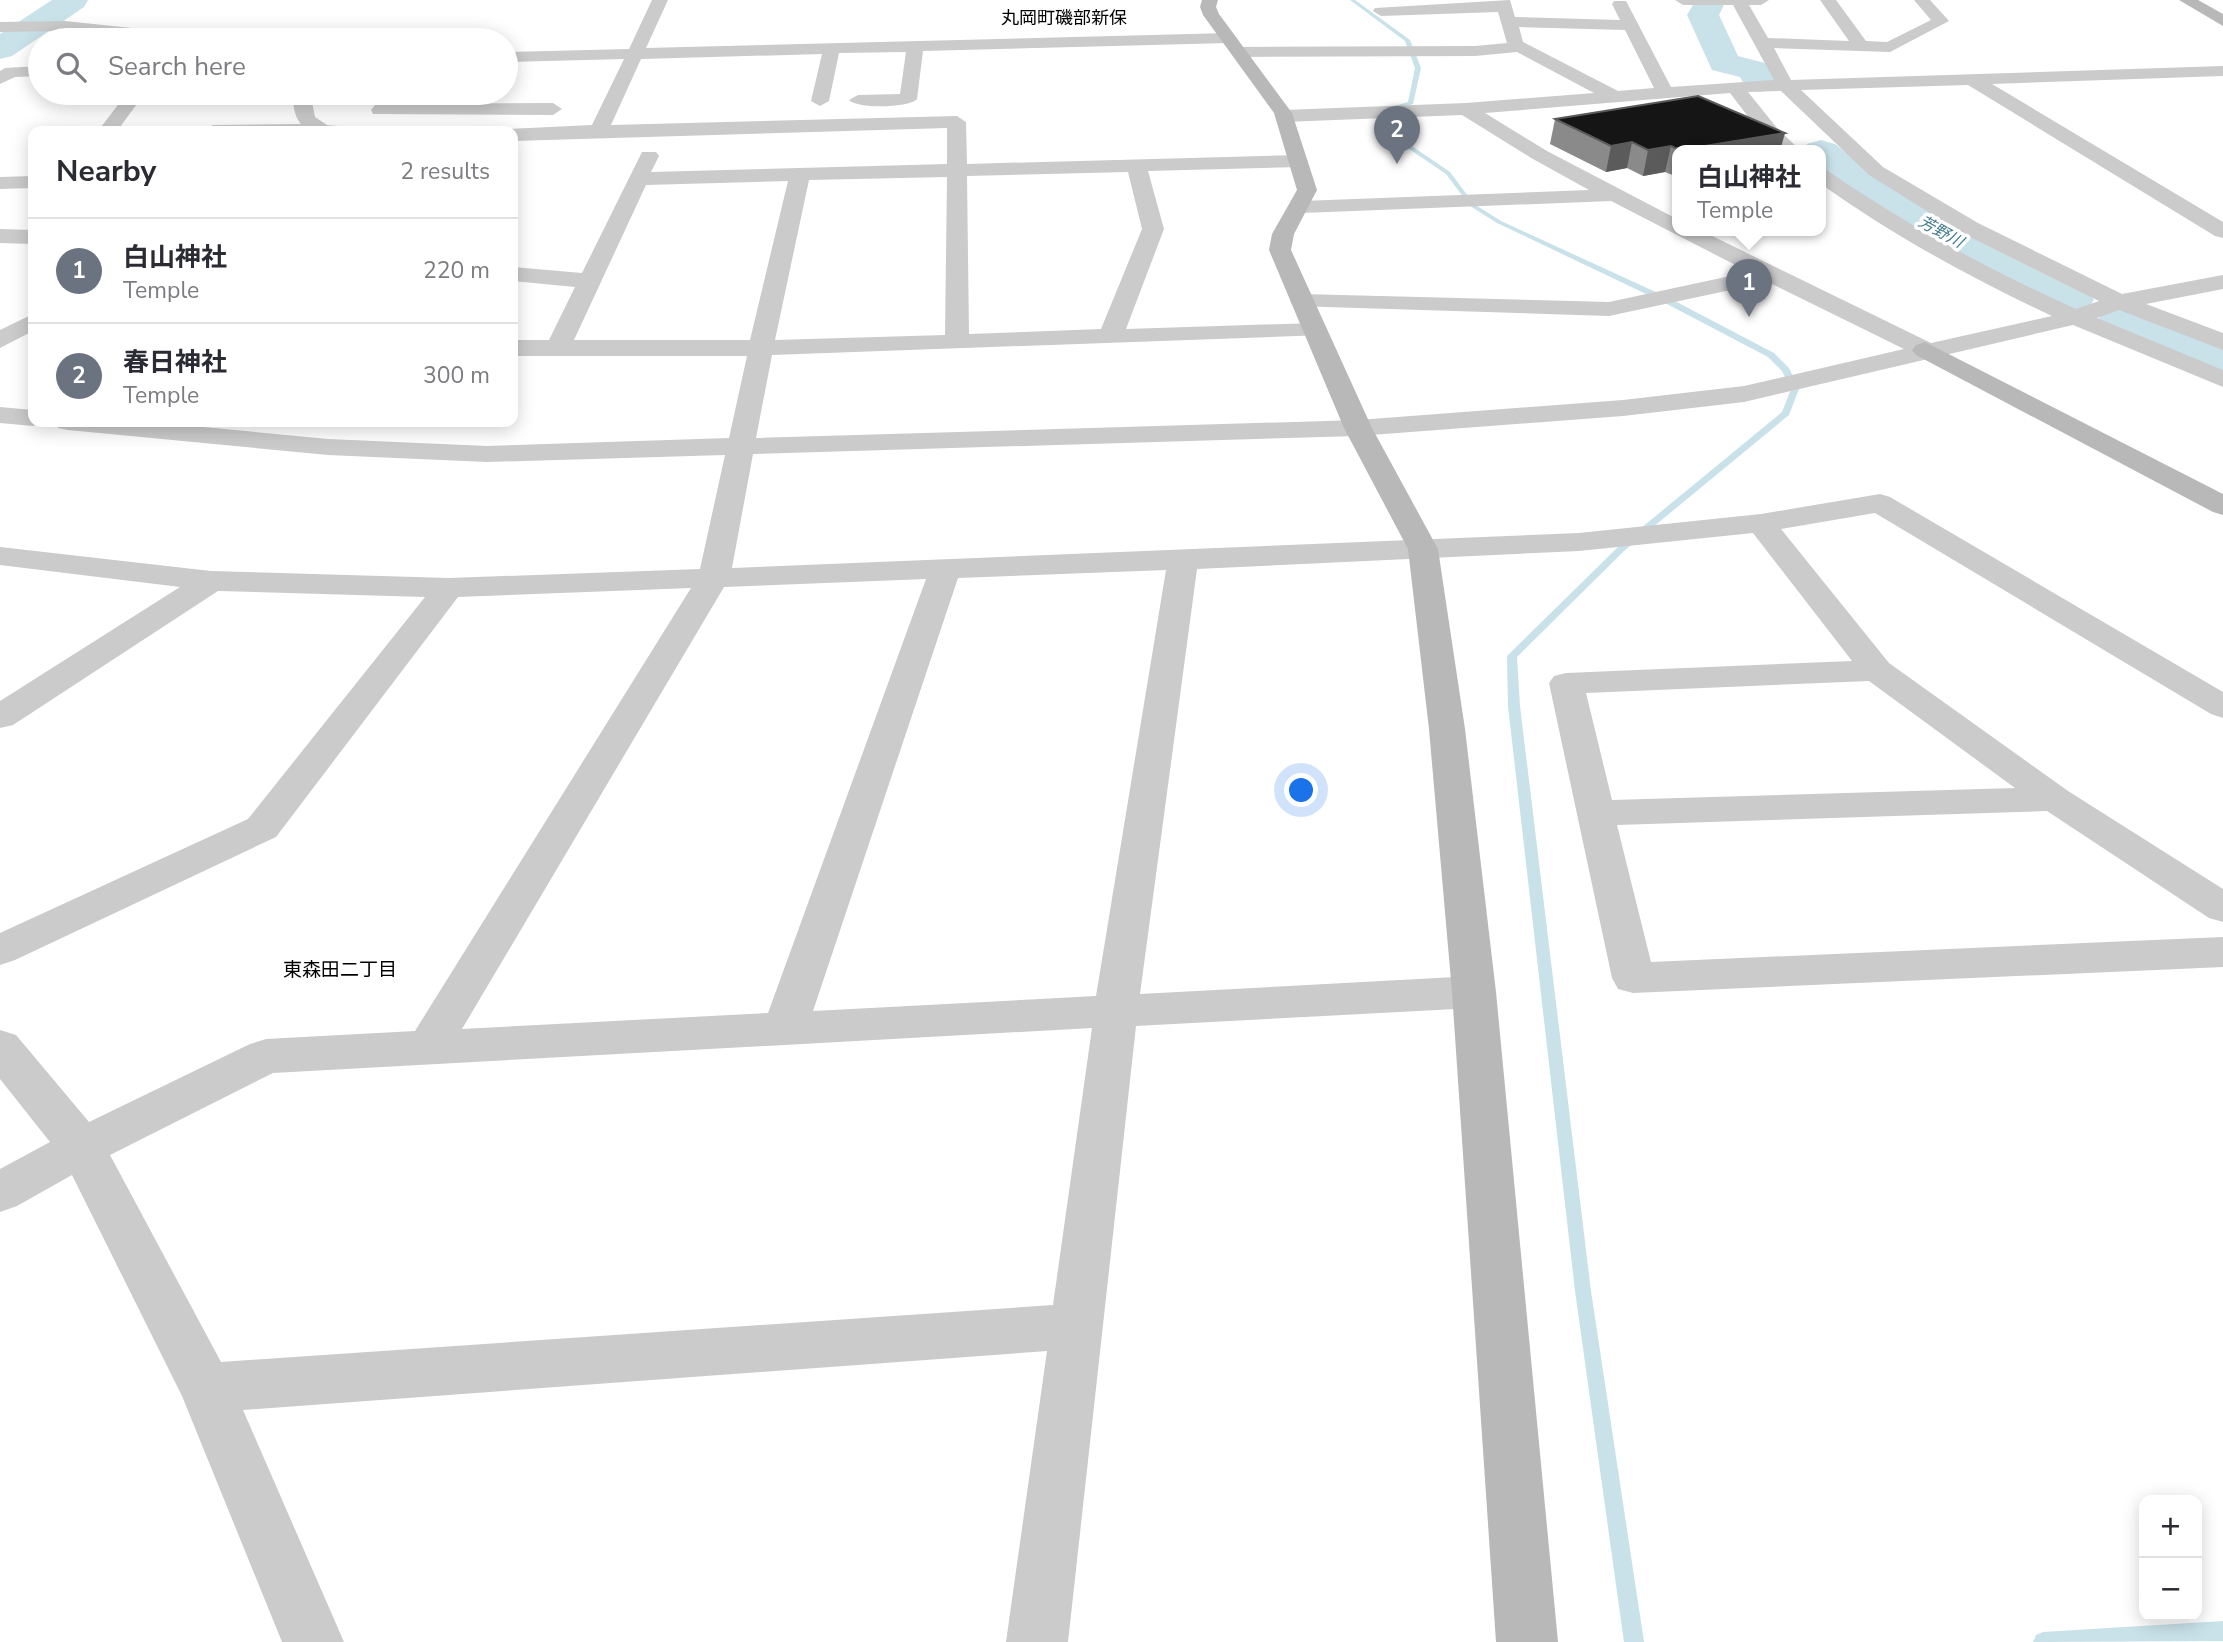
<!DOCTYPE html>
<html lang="en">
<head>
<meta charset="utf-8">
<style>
  body { margin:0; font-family:"Nunito Sans","Noto Sans JP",sans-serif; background:#f2f2f3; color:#2b2b33 }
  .controls { position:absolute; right:21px; bottom:21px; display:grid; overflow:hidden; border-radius:14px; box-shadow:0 4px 18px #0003 }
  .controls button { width:63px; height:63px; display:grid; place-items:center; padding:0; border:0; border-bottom:2px solid #e1e1e2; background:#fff; color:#2b2b33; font:35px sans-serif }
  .you { position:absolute; left:1302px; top:791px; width:24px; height:24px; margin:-18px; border:5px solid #fff; border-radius:50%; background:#1a73e8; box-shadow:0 0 0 10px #1a73e833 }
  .badge { display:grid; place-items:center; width:46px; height:46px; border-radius:50%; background:#111827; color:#fff; font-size:23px; font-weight:700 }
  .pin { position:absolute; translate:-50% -58px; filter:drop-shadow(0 2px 4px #0008) }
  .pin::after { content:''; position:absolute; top:37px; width:24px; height:21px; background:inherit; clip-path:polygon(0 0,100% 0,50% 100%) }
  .popup { position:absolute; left:1672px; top:145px; width:154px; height:91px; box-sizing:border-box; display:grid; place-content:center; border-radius:14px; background:#fff; filter:drop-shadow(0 2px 5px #0005); font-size:23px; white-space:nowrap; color:#7c7c81 }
  .popup b { font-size:26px; color:#2b2b33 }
  .popup::after { content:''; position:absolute; left:50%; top:100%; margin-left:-14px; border:14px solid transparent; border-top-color:#fff }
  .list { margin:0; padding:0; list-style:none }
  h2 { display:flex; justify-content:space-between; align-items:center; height:91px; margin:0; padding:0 28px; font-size:30px }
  h2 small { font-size:23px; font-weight:400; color:#7c7c81 }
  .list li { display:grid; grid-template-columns:46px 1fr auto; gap:21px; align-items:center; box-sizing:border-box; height:105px; padding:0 28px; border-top:2px solid #e1e1e2 }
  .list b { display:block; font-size:26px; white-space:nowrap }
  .list p { margin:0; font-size:23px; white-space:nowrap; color:#7c7c81 }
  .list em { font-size:23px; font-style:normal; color:#7c7c81 }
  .icon { flex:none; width:38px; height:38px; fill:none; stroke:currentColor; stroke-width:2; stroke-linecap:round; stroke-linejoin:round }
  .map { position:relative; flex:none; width:2223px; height:1642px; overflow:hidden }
  .search { position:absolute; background:#fff; box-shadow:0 4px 18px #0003; left:28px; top:28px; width:490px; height:77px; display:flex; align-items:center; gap:18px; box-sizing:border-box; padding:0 24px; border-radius:38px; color:#7c7c81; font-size:26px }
  .panel { position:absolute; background:#fff; box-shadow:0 4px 18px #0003; left:28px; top:126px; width:490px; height:301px; border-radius:14px }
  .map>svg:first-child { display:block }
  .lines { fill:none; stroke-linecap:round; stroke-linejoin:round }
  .stream { fill:#c9e2ea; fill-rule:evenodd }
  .river { fill:#c9e2ea; fill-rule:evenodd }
  .street { fill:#cbcbcb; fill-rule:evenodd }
  .secondary { fill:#b8b8b8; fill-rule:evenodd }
  .wall { fill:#8a8a8a }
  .shaded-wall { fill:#5b5b5b }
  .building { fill:#151515; stroke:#5b5b5b; stroke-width:2 }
  .labels { text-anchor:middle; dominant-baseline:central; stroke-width:7; stroke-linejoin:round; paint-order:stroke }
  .far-water-label { font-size:16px; font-style:italic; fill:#407a8c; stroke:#fff }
  .far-quarter-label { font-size:18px; fill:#000; stroke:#fff }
  .neighbourhood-label { font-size:19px; fill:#000; stroke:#fff }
</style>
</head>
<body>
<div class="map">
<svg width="2223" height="1642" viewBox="0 0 2223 1642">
  <rect width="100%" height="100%" fill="#fff"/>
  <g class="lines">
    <!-- stream -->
    <g class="stream">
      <path d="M1350,0H1355L1410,40L1421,68L1413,104L1392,110L1382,118L1397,136L1450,172L1474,204L1501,221L1671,299L1774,353L1789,368L1799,389L1789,415L1624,551L1517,657L1520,706L1591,1291L1644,1642H1624L1575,1291L1508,706L1507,656L1618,547L1782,412L1791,389L1782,371L1768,357L1665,303L1497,223L1470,206L1446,174L1393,138L1376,118L1388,108L1408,102L1415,68L1405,41Z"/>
      <path d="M2223,1621V1641L2033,1642L2036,1635L2043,1632Z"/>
    </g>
    <!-- river -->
    <g class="river">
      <path d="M52,0H88L84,7L12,56L0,59V34Z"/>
      <path d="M1696,0H1720L1724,5L1719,15L1738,56L1765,63L1778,81L1773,89L1760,92L1747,89L1740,77L1712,70L1687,15Z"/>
      <path d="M1821,140L1835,144L1863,166L1924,206L2087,290L2094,300L2087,310L2070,314L2053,310C1973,269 1890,230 1821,172V151H1802L1807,144Z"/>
      <path d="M2121,306L2223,344V377L2205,373L2104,331L2097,321L2104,311Z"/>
    </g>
    <!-- street -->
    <g class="street">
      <path d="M652,0H668L646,48L1229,33L1237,38L1229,43L923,51L917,99C909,108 857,109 849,100L858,95L900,94L906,52L839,53L829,101L820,106L811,101L822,54L641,59L611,125L957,116L966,122L967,164L1298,155L1305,157L1308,161L1305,165L1298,167L1148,171L1164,229L1126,329L1315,323L1324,325L1327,330L1324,335L772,355L756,438L1358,420L1623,400L1744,386L1904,349L1768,282L1609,316L1294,306L1290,301L1294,296L1302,294L1609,302L1749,272L1611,201L1302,213L1294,212L1291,207L1294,202L1302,201L1589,190L1533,159L1462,115L1284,122L1275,116L1284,110L1466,103L1594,93L1517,52L1475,56L1238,57L1230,52L1238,47L1475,46L1507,43L1498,12L1381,16L1373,11L1375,8L1510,0L1515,17L1620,20L1612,4L1614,1H1626L1671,87L1774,80L1733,5H1683L1675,0H1769L1761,5H1749L1768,38L1849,41L1820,0H1836L1866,41L1887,42L1931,20L1914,0H1930L1949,21L1890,52L1774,48L1791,80L2223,66V76L1992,84L2223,222V238L2215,236L1968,85L1801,90L1883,167L1978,223L2122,294L2223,275V289L2146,304L2223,333V350L2119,310L2097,318L2223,370V387L2073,325L1744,402L1623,416L1358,436L753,454L732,568L1579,533L1761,514L1880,494L1890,497L2223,692V718L2211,714L1875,513L1781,529L1889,663L2068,791L2223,889V922L2209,918L2047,811L1617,825L1651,962L2223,937V967L1633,993L1618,989L1612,978L1549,683L1554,676L1566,673L1852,661L1753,533L1579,551L1197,569L1140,994L1474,976L1489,981L1496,992L1489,1003L1474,1008L1136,1026L1068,1642H1006L1047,1351L243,1410L344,1642H282L182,1396L72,1175L17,1206L0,1212V1169L50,1142L0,1079V1030L16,1035L89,1122L250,1044L266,1039L415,1031L691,588L458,597L276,837L15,960L0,965V933L248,819L425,597L218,591L13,725L0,728V701L180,587L0,565V547L211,571L449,578L700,569L725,455L487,462L328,455L68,430L58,428L54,422H151L328,439L487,446L729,438L747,356H513V340H549L575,287L513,281V267L582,273L642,152H656L659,156L651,172L947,164V128L513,141V131H506L507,129L592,125L624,59L506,62V52L629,49ZM1519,27L1625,30L1654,88L1618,91L1523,42ZM1781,91L1869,175L1962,233L2099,301L2076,309C1989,270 1907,225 1828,171L1821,169V184C1894,236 1971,278 2052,316L1931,343L1702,231H1677V219L1547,151L1485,113L1730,93L1763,136L1779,151H1801L1777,128L1748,92ZM1128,172L1142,229L1101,329L969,334L967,176ZM947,177L945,335L775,340L809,180ZM788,181L750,340H574L646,185ZM1166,570L1096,996L813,1011L958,578ZM926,579L768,1013L462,1029L724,587ZM1869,681L2015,788L1612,800L1586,693ZM1092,1028L1053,1305L221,1362L110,1155L273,1073Z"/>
      <path d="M65,21L141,29L334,35L342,40H183L65,31L0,32V22Z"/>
      <path d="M40,66V76L15,77L0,84V71L5,68Z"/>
      <path d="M127,93H145L117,131H98Z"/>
      <path d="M295,93H313L311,97L315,117L327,125L347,127L349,131H203L213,125L301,124C295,118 291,102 295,93Z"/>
      <path d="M385,93H403L394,104L553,103L562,109L553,115L373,114L371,110Z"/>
      <path d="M33,176V188L0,189V177Z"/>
      <path d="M0,229L33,230V244L0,243Z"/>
      <path d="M33,314V331L0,348V330Z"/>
      <path d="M0,407L33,410V422H44L33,426L0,423Z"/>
    </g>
    <!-- secondary -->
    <g class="secondary">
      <path d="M1202,0H1218L1216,7L1219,14L1292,113L1317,190L1294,234L1291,250L1372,428L1438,549L1465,729L1496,992L1558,1642H1496L1452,992L1429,729L1408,549L1344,428L1269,250L1272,234L1297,190L1274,113L1203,15L1200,7Z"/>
      <path d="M2179,0H2198L2223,14V26Z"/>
      <path d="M1925,342L2223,494V515L2213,512L1916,355L1912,350L1916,345Z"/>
    </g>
  </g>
  <!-- wall -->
  <path class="wall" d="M1555,119L1780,151H1677V176H1675L1665,172L1643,176L1627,168L1606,172L1550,144Z"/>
  <!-- shaded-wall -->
  <g class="shaded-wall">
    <path d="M1785,133L1780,151H1680V150Z"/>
    <path d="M1632,142L1627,168L1606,172L1611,146Z"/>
    <path d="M1671,146L1665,172L1643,176L1648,150Z"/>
  </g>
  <!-- building -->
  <path class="building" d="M1698,96L1785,133L1680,150L1671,146L1648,150L1632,142L1611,146L1555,119Z"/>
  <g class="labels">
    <!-- far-water labels -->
    <g class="far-water-label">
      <text transform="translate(1941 232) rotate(29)">芳野川</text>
    </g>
    <!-- far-quarter labels -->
    <g class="far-quarter-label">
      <text x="1064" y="18">丸岡町磯部新保</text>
    </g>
    <!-- neighbourhood labels -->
    <g class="neighbourhood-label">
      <text x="340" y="970">東森田二丁目</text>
    </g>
  </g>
</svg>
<div class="controls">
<button>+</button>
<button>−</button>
</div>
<div class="you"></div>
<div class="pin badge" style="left:1749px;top:317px;background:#6b7280">1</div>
<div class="popup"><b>白山神社</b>Temple</div>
<div class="pin badge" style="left:1397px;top:164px;background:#6b7280">2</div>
<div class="search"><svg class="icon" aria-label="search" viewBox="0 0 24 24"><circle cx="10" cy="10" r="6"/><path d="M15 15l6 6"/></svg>Search here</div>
<section class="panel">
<h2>Nearby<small>2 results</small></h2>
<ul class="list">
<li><span class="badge" style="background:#6b7280">1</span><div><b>白山神社</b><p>Temple</p></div><em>220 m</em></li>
<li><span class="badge" style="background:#6b7280">2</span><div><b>春日神社</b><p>Temple</p></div><em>300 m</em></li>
</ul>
</section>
</div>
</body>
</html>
